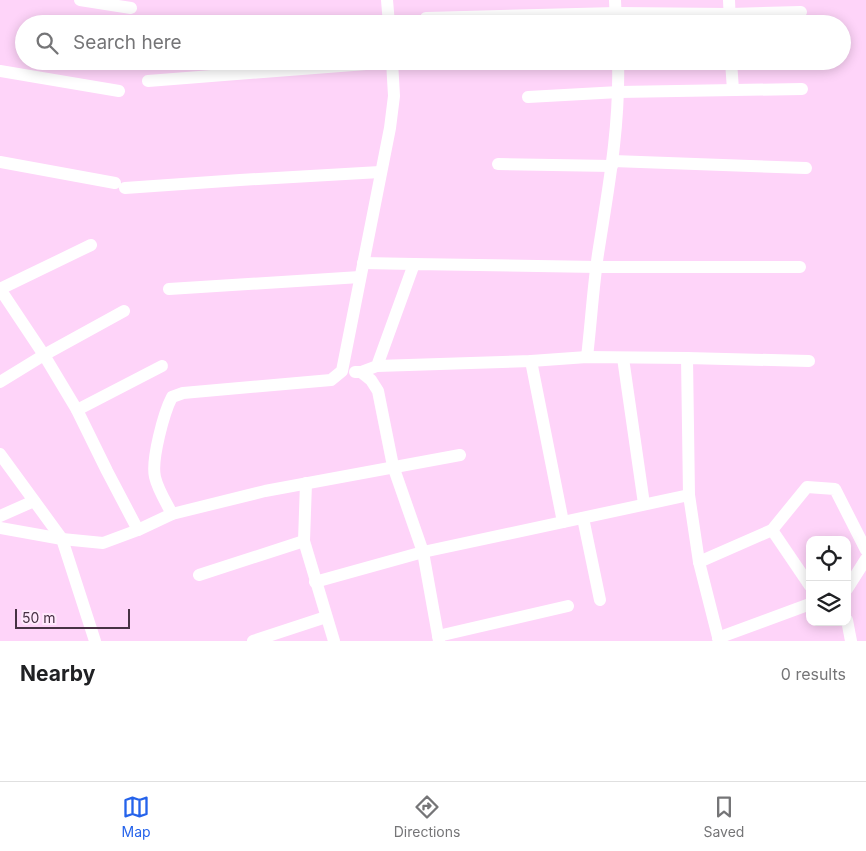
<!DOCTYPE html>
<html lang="en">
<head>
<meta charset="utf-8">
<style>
  body { margin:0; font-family:Inter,sans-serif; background:#f6f6f6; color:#202124 }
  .controls { position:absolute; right:15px; bottom:15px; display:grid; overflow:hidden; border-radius:10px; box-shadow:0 2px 12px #0003 }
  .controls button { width:45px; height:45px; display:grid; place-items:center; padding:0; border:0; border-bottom:1px solid #e0e0e0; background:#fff; color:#202124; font:25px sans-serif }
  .scale { position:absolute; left:15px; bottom:12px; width:115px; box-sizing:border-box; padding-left:5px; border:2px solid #473244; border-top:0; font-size:14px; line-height:18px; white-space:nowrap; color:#473244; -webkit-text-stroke:4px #ffe9fc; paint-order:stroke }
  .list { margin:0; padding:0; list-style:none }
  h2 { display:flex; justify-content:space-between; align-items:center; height:65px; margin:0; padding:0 20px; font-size:21px }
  h2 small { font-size:16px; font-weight:400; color:#757577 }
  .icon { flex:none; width:28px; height:28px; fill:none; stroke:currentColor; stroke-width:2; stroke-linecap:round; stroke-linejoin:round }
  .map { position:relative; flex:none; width:866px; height:641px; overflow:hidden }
  .search { position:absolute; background:#fff; box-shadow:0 2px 12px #0003; left:15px; right:15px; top:15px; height:55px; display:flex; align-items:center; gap:12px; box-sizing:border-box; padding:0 18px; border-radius:28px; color:#757577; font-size:19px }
  .sheet { height:140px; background:#fff }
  nav { display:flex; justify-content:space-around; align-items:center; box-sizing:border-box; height:70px; border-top:1px solid #e0e0e0; background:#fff; font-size:14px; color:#757577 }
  nav a { display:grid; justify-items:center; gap:2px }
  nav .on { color:#2563eb }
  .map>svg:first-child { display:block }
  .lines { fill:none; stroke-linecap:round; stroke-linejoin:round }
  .street { stroke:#fff; stroke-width:12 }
</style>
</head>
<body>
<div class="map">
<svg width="866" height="641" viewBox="0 0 866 641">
  <rect width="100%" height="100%" fill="#fed4f9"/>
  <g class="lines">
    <!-- street -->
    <g class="street">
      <path d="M80,0L131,8"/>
      <path d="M387,0L389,24"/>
      <path d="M615,0L616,24"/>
      <path d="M729,0L730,24"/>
      <path d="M426,18L616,13L730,14L801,12"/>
      <path d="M731,61L733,90"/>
      <path d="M0,71L119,91"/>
      <path d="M148,81L392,62"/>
      <path d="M528,97L619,92L802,89"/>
      <path d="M613,161L806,168"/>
      <path d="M0,162L115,183"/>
      <path d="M498,164L612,166"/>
      <path d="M125,188L240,180L380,172"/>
      <path d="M363,263L414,264"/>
      <path d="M0,289L44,355L77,410L107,471L138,530"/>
      <path d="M0,289L91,245"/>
      <path d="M169,289L360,277"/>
      <path d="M587,357C591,323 593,288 598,254C608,190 620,127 618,61"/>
      <path d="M623,358L644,504"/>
      <path d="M531,361L563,522"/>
      <path d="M377,366L531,361L587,357L687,358"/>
      <path d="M355,372H361L371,380L378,391L393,466L423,552L439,641"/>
      <path d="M361,372L377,366L414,264L597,267H800"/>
      <path d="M0,382L44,355L124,311"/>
      <path d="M77,410L162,366"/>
      <path d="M0,454L62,539L95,641"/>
      <path d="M306,483L304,541L334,641"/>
      <path d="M172,514C166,502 158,490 155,477C151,460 164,412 172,397L183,393L331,380L342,371L390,128L394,96L392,61"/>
      <path d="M0,516L34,501"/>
      <path d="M583,518L600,600"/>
      <path d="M0,528L62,539L103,543L138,530L172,514L265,491L460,455"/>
      <path d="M772,530L810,586"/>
      <path d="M699,562L772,530L807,487L835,489L866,550"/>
      <path d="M199,575L304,541"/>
      <path d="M315,582L423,552L689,495"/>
      <path d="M847,589L866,559"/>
      <path d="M847,620L851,641"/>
      <path d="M438,636L568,606"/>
      <path d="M718,638L810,604"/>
      <path d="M253,641L326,617"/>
      <path d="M719,641L699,562L689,495L687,358L809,361"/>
    </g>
  </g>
</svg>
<div class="controls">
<button><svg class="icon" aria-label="locate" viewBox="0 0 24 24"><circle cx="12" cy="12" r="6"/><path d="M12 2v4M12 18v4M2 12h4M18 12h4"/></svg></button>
<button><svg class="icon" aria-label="layers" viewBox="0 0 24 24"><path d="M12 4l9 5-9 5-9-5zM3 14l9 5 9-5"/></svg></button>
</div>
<div class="scale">50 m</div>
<div class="search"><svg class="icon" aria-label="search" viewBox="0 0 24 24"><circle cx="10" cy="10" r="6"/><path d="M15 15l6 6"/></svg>Search here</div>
</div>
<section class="sheet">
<h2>Nearby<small>0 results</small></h2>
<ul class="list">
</ul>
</section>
<nav>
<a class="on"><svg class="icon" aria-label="map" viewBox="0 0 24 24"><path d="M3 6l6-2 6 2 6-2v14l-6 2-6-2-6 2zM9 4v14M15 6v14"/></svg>Map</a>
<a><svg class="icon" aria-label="directions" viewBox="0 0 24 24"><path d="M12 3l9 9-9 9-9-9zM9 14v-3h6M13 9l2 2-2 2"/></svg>Directions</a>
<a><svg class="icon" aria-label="saved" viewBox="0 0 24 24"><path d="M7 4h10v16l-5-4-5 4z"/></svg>Saved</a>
</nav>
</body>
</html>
